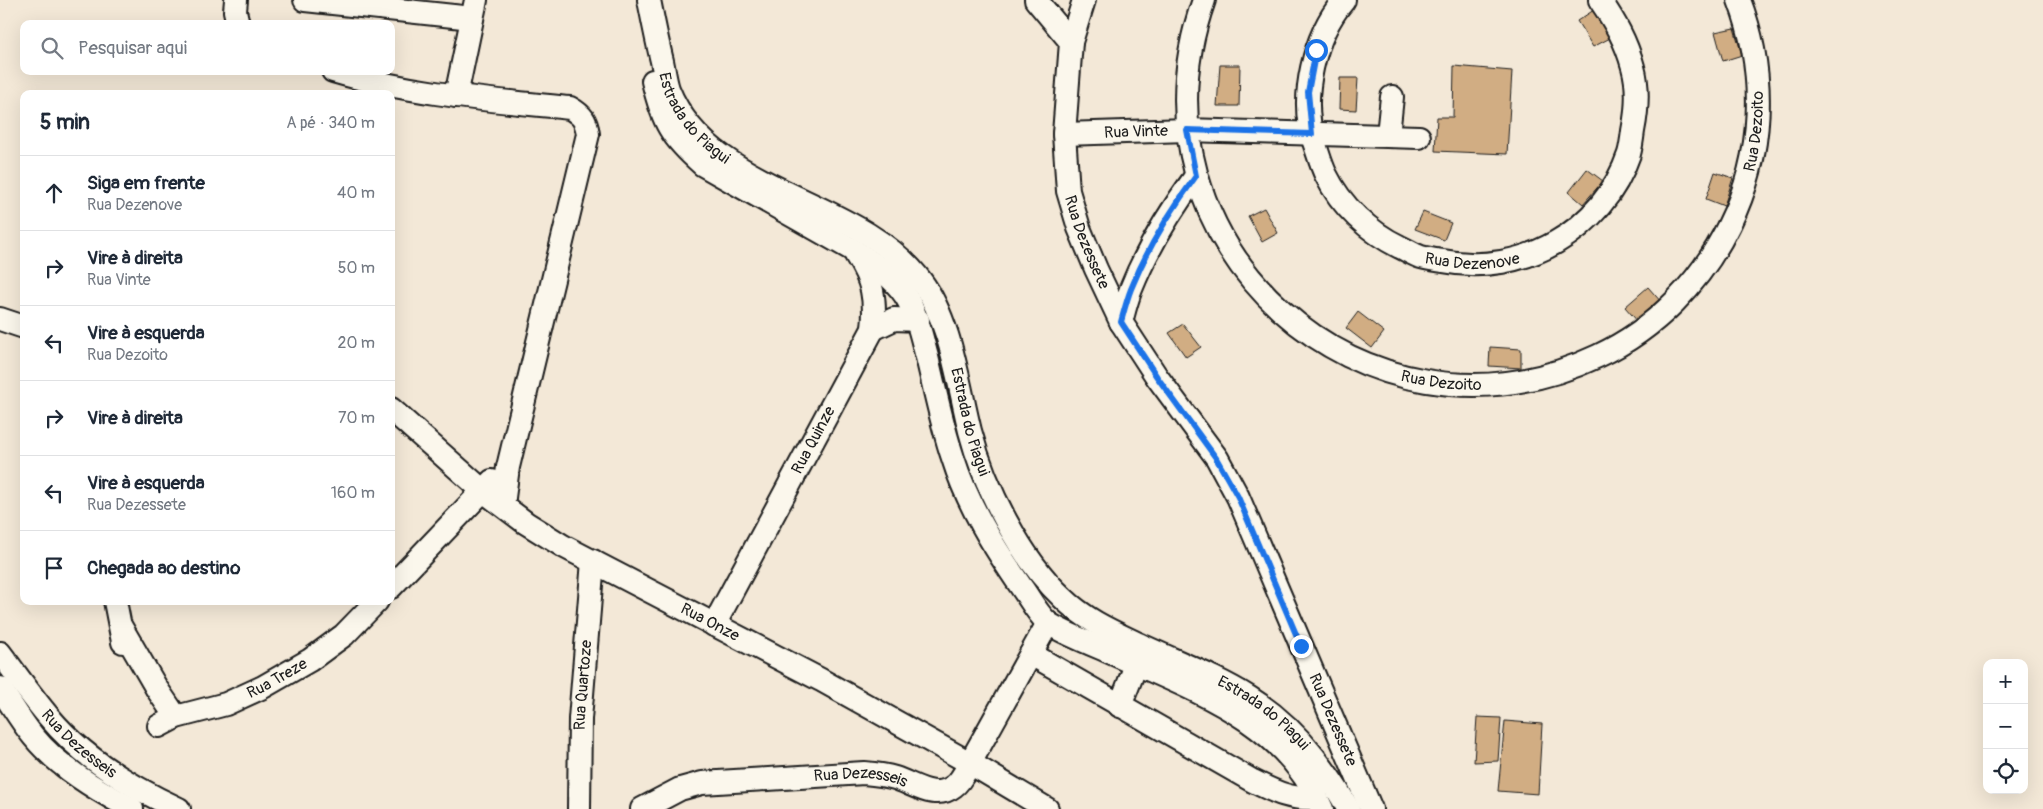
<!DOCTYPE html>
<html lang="pt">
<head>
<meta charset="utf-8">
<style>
  body { margin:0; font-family:Pangolin,sans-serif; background:#f6f6f7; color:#1f2937 }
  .controls { position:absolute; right:15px; bottom:15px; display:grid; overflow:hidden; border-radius:10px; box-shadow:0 5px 20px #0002 }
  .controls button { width:45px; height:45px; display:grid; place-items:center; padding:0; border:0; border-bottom:1px solid #e0e1e3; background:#fff; color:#1f2937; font:25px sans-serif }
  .stop { position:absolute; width:15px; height:15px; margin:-11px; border:4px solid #1a73e8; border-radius:50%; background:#fff }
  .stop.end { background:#1a73e8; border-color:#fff; box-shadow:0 1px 5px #0008 }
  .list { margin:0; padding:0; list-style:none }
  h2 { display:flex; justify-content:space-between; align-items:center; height:65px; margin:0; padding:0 20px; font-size:21px }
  h2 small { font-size:16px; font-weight:400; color:#747a83 }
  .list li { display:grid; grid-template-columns:32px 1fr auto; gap:15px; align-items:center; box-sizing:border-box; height:75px; padding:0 20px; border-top:1px solid #e0e1e3 }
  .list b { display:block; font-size:19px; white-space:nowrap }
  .list p { margin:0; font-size:16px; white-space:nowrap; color:#747a83 }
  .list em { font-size:16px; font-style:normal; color:#747a83 }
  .icon { flex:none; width:28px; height:28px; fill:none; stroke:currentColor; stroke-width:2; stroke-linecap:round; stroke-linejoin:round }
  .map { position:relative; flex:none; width:2043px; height:809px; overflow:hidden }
  .search { position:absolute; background:#fff; box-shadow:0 5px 20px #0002; left:20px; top:20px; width:375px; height:55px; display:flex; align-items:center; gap:12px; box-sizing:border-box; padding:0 18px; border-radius:10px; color:#747a83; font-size:19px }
  .panel { position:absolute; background:#fff; box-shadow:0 5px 20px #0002; left:20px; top:90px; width:375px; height:515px; border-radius:10px }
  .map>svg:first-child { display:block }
  .building { fill:#d1ad83; stroke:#1c1c1c }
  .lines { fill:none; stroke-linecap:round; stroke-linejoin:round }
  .minor-casing { stroke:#1c1c1c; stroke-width:26 }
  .minor { stroke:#fbf7ec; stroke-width:22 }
  .route { stroke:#1a73e8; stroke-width:6 }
  .labels { text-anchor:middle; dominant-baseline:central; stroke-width:5; stroke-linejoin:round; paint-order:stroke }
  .street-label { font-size:16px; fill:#1c1c1c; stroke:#fbf7ec }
</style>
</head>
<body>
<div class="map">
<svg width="2043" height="809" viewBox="0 0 2043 809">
  <rect width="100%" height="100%" fill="#f3e8d7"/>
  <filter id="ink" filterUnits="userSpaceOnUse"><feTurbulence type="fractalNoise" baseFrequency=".02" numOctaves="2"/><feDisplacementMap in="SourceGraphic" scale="10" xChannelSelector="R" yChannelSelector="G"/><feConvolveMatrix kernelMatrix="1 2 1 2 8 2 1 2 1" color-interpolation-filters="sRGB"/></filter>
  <g filter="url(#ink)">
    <!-- building -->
    <g class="building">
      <path d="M1594,10L1612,37L1593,47L1577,21Z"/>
      <path d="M1734,28L1742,55L1723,61L1715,32Z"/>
      <path d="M1220,65H1240L1239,106H1217Z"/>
      <path d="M1454,66L1512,71L1507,154L1435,151L1437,117H1453Z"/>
      <path d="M1340,78H1358L1356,110L1339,109Z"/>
      <path d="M1587,169L1603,181L1583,204L1569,192Z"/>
      <path d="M1715,172L1733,178L1724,206L1706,199Z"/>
      <path d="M1264,208L1278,233L1262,242L1248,216Z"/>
      <path d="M1423,212L1451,223L1444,240L1415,229Z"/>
      <path d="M1648,287L1662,303L1639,323L1625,307Z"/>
      <path d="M1358,312L1384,332L1372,348L1346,328Z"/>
      <path d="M1183,324L1201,347L1186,357L1169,333Z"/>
      <path d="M1490,347L1521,349V368L1489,366Z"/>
      <path d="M1477,717L1501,718L1498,761L1474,762Z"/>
      <path d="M1505,721L1542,724L1538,794L1498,791Z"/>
    </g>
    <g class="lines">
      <defs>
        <g id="minor">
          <path d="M236,0L235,11L238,24"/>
          <path d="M305,0L472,18"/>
          <path id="s1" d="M649,0C653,20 657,41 662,61C664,70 665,80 668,89C710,195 857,195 921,281C951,321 958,383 970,431C985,488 1020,558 1063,598C1086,621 1116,633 1145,647C1215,679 1265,694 1314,757C1327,774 1339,790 1348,809"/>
          <path d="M1036,0L1071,42"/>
          <path id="s2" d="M1084,0L1071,42L1064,134L1068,191L1079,228L1096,269L1121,322L1157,377L1217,458L1238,497L1371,809"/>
          <path id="s3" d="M1204,0C1117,243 1366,466 1598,356C1656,329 1701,282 1729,225C1764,155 1767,73 1739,0"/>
          <path id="s4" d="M1344,0C1314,35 1299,98 1314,142C1318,153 1321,165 1326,175C1341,206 1369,232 1400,247C1407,250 1414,255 1421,257C1428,259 1436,260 1443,261C1522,277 1603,231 1629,154C1631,147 1632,139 1633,131C1637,111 1639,88 1633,67C1626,41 1615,22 1600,0"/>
          <path d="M333,71C410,94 491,100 570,108C582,115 586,120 588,134L508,467L503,505"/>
          <path d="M653,81C663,123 671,137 703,165L853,250C872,262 892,276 905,295C917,314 921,335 927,357C935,390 942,426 953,458C968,506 994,547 1022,588C1030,599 1037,613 1047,622C1055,629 1091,644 1103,649C1186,688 1283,716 1322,809"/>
          <path d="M456,96L476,0"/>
          <path id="s5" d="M1064,134L1187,130L1419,137"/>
          <path d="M1388,135L1392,97"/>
          <path d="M0,319L24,327"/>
          <path d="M1121,322C1124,311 1127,299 1131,289C1147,249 1171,210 1196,176"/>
          <path d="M873,329L894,319L918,320"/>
          <path id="s6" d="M391,409L482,490L526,523L563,546L821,680L970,763L1047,809"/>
          <path d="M391,587L492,481"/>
          <path d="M115,601L123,642"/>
          <path id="s7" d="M714,625L873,329C876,299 873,281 856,255"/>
          <path d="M121,627L157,689L176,717"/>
          <path id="s8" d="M0,653C16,674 32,697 49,717C83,758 131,787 179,809"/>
          <path d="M1031,654L1251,780C1275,792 1290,800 1317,798"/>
          <path d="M0,688C11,704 21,721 33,736C58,767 97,790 132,809"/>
          <path d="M1120,706L1136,665"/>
          <path id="s9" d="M159,726L176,717L226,704L263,687L310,660L344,635L377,601"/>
          <path id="s10" d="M579,809L580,719L593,561"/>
          <path id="s11" d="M642,809L680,789L702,783L864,773C875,774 885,775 895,778C914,784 935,801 954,786C961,781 966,770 970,763L1048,623"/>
        </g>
      </defs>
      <!-- minor casing -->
      <use href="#minor" class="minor-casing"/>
      <!-- minor -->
      <use href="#minor" class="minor"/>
    </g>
  </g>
  <g class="lines" filter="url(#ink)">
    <!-- route -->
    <path class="route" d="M1301,646L1238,497L1216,458L1157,377L1121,322C1124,311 1127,299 1131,289C1147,249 1171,210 1196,176L1187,130L1312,134L1308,92L1316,50"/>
  </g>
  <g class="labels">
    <!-- street labels -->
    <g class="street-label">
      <text stroke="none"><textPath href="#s1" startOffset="130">Estrada do Piagui</textPath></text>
      <text stroke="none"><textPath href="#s3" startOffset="966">Rua Dezoito</textPath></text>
      <text stroke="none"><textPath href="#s5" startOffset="72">Rua Vinte</textPath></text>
      <text stroke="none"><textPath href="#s2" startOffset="248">Rua Dezessete</textPath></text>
      <text stroke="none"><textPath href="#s4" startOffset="366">Rua Dezenove</textPath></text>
      <text stroke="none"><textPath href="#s3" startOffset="518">Rua Dezoito</textPath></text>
      <text stroke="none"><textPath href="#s1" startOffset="565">Estrada do Piagui</textPath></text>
      <text stroke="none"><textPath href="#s7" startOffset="210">Rua Quinze</textPath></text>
      <text stroke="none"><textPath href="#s6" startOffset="386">Rua Onze</textPath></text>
      <text stroke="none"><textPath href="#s9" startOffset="128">Rua Treze</textPath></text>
      <text stroke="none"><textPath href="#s10" startOffset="124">Rua Quartoze</textPath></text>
      <text stroke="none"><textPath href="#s1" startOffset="1000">Estrada do Piagui</textPath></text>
      <text stroke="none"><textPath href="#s2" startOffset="788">Rua Dezessete</textPath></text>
      <text stroke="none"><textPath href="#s8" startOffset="121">Rua Dezesseis</textPath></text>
      <text stroke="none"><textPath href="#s11" startOffset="225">Rua Dezesseis</textPath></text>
    </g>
  </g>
</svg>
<div class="controls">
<button>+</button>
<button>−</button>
<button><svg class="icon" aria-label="locate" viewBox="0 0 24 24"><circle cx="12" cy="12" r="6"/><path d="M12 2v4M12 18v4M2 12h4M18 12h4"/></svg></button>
</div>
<div class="stop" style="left:1316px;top:50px"></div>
<div class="stop end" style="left:1301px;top:646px"></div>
<div class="search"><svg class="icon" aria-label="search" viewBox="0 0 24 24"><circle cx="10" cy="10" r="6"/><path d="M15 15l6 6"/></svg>Pesquisar aqui</div>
<section class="panel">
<h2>5 min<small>A pé · 340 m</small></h2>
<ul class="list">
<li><svg class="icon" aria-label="ahead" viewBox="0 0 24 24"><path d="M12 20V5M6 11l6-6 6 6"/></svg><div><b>Siga em frente</b><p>Rua Dezenove</p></div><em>40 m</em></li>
<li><svg class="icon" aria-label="right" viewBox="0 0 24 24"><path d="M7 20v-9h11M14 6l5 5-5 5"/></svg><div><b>Vire à direita</b><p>Rua Vinte</p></div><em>50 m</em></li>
<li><svg class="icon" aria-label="left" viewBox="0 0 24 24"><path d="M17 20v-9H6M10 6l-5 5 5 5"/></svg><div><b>Vire à esquerda</b><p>Rua Dezoito</p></div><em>20 m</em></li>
<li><svg class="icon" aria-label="right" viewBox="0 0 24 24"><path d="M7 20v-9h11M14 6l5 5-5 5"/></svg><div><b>Vire à direita</b></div><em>70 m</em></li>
<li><svg class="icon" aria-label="left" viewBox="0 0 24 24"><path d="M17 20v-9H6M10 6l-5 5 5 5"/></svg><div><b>Vire à esquerda</b><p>Rua Dezessete</p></div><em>160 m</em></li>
<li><svg class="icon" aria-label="arrive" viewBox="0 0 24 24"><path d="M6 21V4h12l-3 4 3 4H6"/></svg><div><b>Chegada ao destino</b></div></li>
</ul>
</section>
</div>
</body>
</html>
